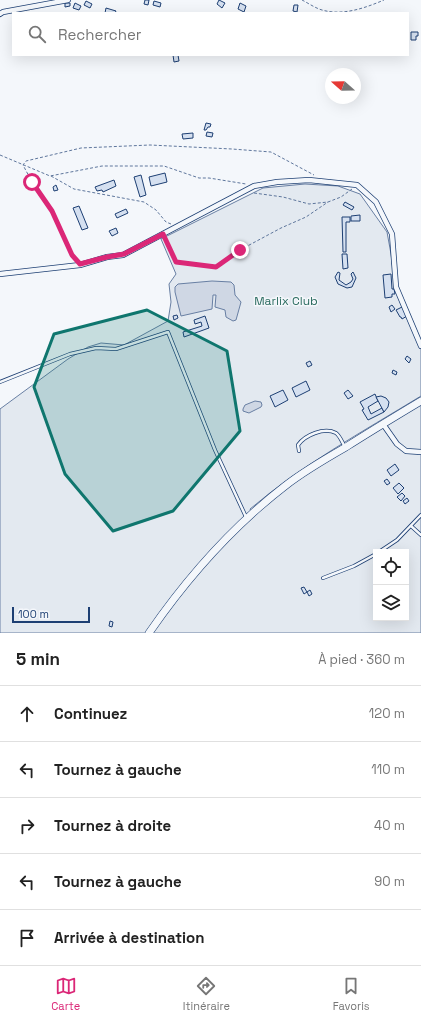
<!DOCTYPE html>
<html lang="fr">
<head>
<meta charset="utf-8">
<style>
  body { margin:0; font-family:"Space Grotesk",sans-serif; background:#f6f6f6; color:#222 }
  .controls { position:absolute; right:12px; bottom:12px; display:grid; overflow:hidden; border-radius:0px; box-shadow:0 4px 16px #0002 }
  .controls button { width:36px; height:36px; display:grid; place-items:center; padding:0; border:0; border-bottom:1px solid #e0e0e0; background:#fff; color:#222; font:20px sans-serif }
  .compass { position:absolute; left:325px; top:68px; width:36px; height:36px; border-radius:50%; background:#fff; box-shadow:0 4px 16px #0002; rotate:290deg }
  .scale { position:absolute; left:12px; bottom:10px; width:78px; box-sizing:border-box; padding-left:4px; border:2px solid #1d3f73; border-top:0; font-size:11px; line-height:14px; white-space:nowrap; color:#1d3f73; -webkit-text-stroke:3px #f4f7fb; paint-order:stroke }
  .stop { position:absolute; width:12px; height:12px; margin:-9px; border:3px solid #db2777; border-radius:50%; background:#fff }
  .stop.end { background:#db2777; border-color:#fff; box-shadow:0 1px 4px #0008 }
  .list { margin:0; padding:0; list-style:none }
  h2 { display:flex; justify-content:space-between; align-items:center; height:52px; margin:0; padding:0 16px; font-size:17px }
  h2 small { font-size:13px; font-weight:400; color:#767676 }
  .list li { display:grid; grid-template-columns:26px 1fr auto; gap:12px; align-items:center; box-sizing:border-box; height:56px; padding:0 16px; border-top:1px solid #e0e0e0 }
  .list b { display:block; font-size:15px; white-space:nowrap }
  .list em { font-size:13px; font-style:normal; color:#767676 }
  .icon { flex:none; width:22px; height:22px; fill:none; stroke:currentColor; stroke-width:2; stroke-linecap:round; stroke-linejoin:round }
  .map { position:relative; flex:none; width:421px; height:633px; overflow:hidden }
  .search { position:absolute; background:#fff; box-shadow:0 4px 16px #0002; left:12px; right:12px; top:12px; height:44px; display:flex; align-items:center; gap:10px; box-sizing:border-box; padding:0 14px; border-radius:0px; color:#767676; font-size:15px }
  .sheet { height:332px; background:#fff }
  nav { display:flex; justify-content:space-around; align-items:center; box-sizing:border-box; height:56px; border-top:1px solid #e0e0e0; background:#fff; font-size:11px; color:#767676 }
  nav a { display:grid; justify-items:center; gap:2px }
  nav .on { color:#db2777 }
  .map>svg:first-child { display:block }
  .green { fill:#e3e9f0; stroke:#687fa3; fill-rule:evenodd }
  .water { fill:#cfd7e4; stroke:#687fa3 }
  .building { fill:#d5e0f0; stroke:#1d3f73 }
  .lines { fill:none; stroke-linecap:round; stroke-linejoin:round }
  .lane-casing { stroke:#1d3f73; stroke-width:4 }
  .street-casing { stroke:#1d3f73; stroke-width:6 }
  .primary-casing { stroke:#1d3f73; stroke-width:8 }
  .path { stroke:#5e769c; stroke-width:1; stroke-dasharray:3 2; stroke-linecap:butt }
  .lane { stroke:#f4f7fb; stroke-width:2.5 }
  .street { stroke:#f4f7fb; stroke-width:4.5 }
  .primary { stroke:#f4f7fb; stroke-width:7 }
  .route { stroke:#db2777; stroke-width:5 }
  .marked { fill:#0f766e; fill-opacity:0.2; stroke:#0f766e; stroke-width:3; stroke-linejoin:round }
  .labels { text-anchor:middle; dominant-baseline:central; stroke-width:3; stroke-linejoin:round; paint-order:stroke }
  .park-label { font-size:12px; fill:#2c6c60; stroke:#f4f7fb }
</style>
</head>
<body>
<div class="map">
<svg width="421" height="633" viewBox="0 0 421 633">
  <rect width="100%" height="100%" fill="#f4f7fb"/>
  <!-- green -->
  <path class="green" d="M305,184L338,186L360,194L387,232L391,254L395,286L421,349V396C362,432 302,465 250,509L252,513L300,475L421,401V633H0V409L68,359L88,347L101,343L124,345L168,321L171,302L169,284L176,274L161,239L263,188ZM376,552H406V618H376Z"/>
  <!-- water -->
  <g class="water">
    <path d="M212,281L231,282L234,285L235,295L241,302L236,320L233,321L226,317L225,310L215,307L216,295H213L212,309L181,316L175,292V287L178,284Z"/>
    <path d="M255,401L261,402L262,405L261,407L249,413L243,411V409L245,405Z"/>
  </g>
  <!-- building -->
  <g class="building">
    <path d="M145,0H149L148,5L144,4Z"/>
    <path d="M219,0L225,3L222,8L217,4Z"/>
    <path d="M86,1L92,4L90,8L84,5Z"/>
    <path d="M154,1L161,3L160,7L153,5Z"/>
    <path d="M65,3H70V6L65,7Z"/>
    <path d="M75,3L81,6L79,10L73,8Z"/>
    <path d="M240,3L246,6L244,12L238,9Z"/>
    <path d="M294,5H298L297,12L293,11Z"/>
    <path d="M106,8L116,11L115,13H105Z"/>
    <path d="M411,32H418V36H416V40H411Z"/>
    <path d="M173,55H178L179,61L174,62Z"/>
    <path d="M206,123L211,124L210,127H208L206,130H204Z"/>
    <path d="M207,132L213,133L212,137L206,136Z"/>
    <path d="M193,133V138L183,139L182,134Z"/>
    <path d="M165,173L167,182L151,186L149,177Z"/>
    <path d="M141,175L146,195L140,197L134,177Z"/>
    <path d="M114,180L116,186L103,192L102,190L97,191L95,187Z"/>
    <path d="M56,185L58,190L54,191L53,187Z"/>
    <path d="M345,202L354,207L352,210L343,205Z"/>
    <path d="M79,206L88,228L82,230L73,208Z"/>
    <path d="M126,209L128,213L117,218L115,214Z"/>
    <path d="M360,215V221H351V216Z"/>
    <path d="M342,217H350V222H346V252H343Z"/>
    <path d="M116,228L118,233L112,236L109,231Z"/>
    <path d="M342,254H347L348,268L343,269Z"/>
    <path d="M338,272L340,273L339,280L346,285L351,282L353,279L351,274L353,272L356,278L352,287L347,288L338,284L335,277Z"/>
    <path d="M391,274L392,289H394L395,294H392V297L385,298L383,275Z"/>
    <path d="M392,305L395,309L391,312L389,307Z"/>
    <path d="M402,307L407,316L402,319L401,317H400L396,310Z"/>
    <path d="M177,315L178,318L174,320L173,316Z"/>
    <path d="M205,316L209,328L184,337L183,332L202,326L201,322L195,324L194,320Z"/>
    <path d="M407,356L411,359L409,363L405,359Z"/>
    <path d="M310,361L312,365L308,367L306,363Z"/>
    <path d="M393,370L397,372L396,375L392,373Z"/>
    <path d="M306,381L310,390L296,397L292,388Z"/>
    <path d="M283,390L288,400L275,407L270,396Z"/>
    <path d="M348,390L353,396L348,399L344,393Z"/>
    <path d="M375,394L378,401L368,407L371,414L382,408L384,412L368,420L362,410L364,409L360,402Z"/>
    <path d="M381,396L386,398L389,402L388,407L384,412L376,397Z"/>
    <path d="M395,464L399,470L391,476L387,470Z"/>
    <path d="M387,479L390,483L387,485L384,481Z"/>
    <path d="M399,483L404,488L398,494L393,488Z"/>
    <path d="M402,493L405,496L401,501L397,497Z"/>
    <path d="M407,498L409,501L405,504L403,501Z"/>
    <path d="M304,587L307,592L304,594L301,588Z"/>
    <path d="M310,590L312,594L309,596L307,592Z"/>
    <path d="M110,621L113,622L112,627L109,626Z"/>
  </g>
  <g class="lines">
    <defs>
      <g id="lane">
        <path d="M0,382L70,354L96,348L116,349L168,332L215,450L246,517"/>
        <path d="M299,451L298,445C305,435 324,427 336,433C340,436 342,442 345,447"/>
        <path d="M411,526L421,535"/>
        <path d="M379,552L397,540L421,515"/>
        <path d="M323,578L354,566L376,554"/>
      </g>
      <g id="street">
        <path d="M0,14L3,12L68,0"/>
        <path d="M0,274L80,265L107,257L123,255L254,186L277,182L309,180L357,185L376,202L392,234L396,287L421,346"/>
        <path d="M383,424L397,444L406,451L421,452"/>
      </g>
      <path id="primary" d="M149,633C187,578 232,527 285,486C304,471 325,459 346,447C371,431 396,416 421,401"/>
    </defs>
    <!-- lane casing -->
    <use href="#lane" class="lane-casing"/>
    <!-- street casing -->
    <use href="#street" class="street-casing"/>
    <!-- primary casing -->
    <use href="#primary" class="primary-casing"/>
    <!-- path -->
    <g class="path">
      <path d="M302,0C308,3 315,8 322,10C343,16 365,8 384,0"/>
      <path d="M0,155L50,176L102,166H164L199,178H209L246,184"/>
      <path d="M51,176L74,189L144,202L156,210L166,222L171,224"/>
      <path d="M254,193L283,197L309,204L328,202L341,197L352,189"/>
      <path d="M165,239L176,262L216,267L240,250L281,228L306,217L328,202"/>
      <path d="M77,261L72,255L52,211L32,182L23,165L26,161L81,148L150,145L232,149L271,152L314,175"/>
    </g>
    <!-- lane -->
    <use href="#lane" class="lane"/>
    <!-- street -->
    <use href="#street" class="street"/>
    <!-- primary -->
    <use href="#primary" class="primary"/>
  </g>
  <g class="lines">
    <!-- route -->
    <path class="route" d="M32,182L52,211L72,255L80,264L107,257L124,254L163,234L176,262L216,267L240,250"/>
  </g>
  <!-- marked area -->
  <path class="marked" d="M147,310L227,351L240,431L173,511L113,531L65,474L34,387L54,334Z"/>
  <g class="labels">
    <!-- park labels -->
    <g class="park-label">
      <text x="286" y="301">Marlix Club</text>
    </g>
  </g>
</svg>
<div class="controls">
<button><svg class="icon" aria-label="locate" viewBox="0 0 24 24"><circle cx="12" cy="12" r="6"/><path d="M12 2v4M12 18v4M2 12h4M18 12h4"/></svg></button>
<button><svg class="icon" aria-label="layers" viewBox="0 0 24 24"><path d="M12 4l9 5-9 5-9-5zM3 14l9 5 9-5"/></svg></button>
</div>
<svg class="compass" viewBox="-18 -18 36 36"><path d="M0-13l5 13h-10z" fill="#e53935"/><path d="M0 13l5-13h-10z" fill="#767676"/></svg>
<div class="scale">100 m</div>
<div class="stop" style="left:32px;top:182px"></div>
<div class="stop end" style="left:240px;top:250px"></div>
<div class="search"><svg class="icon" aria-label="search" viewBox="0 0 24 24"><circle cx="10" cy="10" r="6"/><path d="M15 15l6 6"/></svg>Rechercher</div>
</div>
<section class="sheet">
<h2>5 min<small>À pied · 360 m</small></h2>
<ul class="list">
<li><svg class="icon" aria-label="ahead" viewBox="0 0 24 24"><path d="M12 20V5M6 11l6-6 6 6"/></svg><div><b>Continuez</b></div><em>120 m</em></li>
<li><svg class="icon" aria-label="left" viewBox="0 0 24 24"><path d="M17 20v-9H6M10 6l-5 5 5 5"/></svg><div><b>Tournez à gauche</b></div><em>110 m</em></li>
<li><svg class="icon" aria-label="right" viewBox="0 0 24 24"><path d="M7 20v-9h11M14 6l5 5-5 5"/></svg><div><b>Tournez à droite</b></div><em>40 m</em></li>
<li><svg class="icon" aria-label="left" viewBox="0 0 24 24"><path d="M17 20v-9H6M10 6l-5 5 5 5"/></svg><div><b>Tournez à gauche</b></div><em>90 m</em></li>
<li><svg class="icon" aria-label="arrive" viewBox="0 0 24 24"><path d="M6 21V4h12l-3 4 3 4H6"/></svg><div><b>Arrivée à destination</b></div></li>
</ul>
</section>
<nav>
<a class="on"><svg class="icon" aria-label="map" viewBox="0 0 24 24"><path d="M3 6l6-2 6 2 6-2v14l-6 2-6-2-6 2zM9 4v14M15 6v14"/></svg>Carte</a>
<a><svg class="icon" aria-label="directions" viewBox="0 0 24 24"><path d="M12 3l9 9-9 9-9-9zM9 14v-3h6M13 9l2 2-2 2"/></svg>Itinéraire</a>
<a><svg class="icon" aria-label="saved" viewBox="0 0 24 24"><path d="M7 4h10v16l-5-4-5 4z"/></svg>Favoris</a>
</nav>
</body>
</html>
